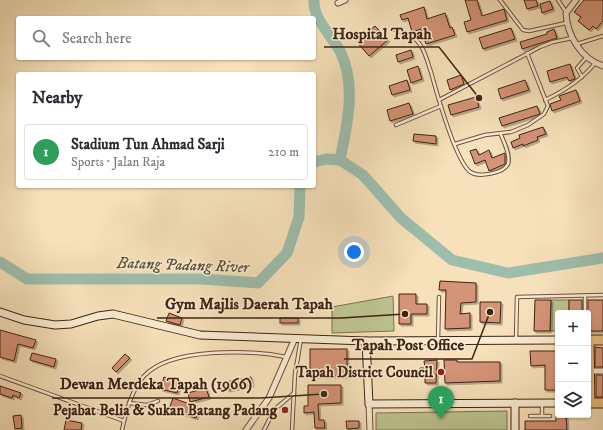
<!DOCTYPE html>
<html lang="en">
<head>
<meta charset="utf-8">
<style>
  body { margin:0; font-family:"IM FELL DW Pica",serif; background:#f2f2f3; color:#2b2b33 }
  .controls { position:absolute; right:12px; bottom:12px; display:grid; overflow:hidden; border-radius:4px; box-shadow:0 1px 3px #0004 }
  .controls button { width:36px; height:36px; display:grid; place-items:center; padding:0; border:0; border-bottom:1px solid #e1e1e2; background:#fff; color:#2b2b33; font:20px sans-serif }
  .you { position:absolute; left:354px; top:252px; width:14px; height:14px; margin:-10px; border:3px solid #fff; border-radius:50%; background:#1a73e8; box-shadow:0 0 0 6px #1a73e833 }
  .badge { display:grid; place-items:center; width:26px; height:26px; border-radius:50%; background:#8f2418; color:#fff; font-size:13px; font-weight:700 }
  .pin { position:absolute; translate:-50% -33px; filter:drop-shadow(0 1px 2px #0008) }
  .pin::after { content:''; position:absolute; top:21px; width:14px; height:12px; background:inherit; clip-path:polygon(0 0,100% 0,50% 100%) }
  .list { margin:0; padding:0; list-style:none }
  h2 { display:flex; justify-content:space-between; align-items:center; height:52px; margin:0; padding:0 16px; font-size:17px }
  h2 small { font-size:13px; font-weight:400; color:#7c7c81 }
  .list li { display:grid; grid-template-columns:26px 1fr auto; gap:12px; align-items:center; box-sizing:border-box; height:56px; margin:0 8px 8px; padding:0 8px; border:1px solid #e1e1e2; border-radius:4px }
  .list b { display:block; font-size:15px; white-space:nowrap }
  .list p { margin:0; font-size:13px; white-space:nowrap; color:#7c7c81 }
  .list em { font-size:13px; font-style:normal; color:#7c7c81 }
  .icon { flex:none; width:22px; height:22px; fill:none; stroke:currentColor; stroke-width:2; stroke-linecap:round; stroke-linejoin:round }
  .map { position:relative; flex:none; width:603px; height:430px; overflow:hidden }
  .search { position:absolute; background:#fff; box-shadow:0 1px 3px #0004; left:16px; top:16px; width:300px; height:44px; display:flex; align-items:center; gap:10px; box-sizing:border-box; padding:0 14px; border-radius:4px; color:#7c7c81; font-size:15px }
  .panel { position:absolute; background:#fff; box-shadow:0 1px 3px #0004; left:16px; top:72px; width:300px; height:116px; border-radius:4px }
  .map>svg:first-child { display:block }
  .green { fill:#bcc390; stroke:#7e7352 }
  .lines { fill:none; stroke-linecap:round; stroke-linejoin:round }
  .river { stroke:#9dbead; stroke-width:11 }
  .building { fill:#d49477; stroke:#402313; filter:url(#shadow) }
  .lane-casing { stroke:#6e523d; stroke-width:4.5 }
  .street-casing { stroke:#6e523d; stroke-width:7 }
  .secondary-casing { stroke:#402313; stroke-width:9 }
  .highway-casing { stroke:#402313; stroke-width:11 }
  .lane { stroke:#f9ecd2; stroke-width:2.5 }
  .street { stroke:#f9ecd2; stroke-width:5 }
  .secondary { stroke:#f9ecd2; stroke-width:7 }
  .highway { stroke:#ebc07d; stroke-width:9 }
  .poi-dot { fill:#8f2418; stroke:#f9ecd2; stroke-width:1.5 }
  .labels { text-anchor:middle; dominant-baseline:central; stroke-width:3; stroke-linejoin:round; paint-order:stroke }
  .poi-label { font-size:15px; font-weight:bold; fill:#402313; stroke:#f9ecd2; text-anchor:end }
  .water-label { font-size:16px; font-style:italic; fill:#5c5241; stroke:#f9ecd2 }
  .leader { fill:none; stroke:#402313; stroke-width:1.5 }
  .callout-dot { fill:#402313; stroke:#f9ecd2; stroke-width:1.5 }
  .callout-label { font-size:16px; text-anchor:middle; font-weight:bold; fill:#402313; stroke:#f9ecd2; stroke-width:3; stroke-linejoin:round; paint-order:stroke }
</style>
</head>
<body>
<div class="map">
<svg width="603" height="430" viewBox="0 0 603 430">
  <defs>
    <filter id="shadow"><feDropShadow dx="2" dy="2" stdDeviation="0" flood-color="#0004"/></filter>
  </defs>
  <rect width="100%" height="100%" fill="#f6e1ba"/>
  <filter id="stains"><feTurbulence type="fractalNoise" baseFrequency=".005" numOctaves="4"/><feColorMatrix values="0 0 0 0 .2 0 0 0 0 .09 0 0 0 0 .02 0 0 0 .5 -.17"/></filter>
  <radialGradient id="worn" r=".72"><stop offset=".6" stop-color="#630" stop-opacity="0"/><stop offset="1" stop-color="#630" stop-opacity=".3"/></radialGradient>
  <!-- green -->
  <g class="green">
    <path d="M393,296L394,331L332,333V307Z"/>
    <path d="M551,300H569V313H558V331H550Z"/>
    <path d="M507,411V430H376V413Z"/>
  </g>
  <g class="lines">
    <!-- river -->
    <g class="river">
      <path d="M314,0C313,20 331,34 340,51C357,85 347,125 340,160"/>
      <path d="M314,162L326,159L340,160L363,175L401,218L452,260L508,273L603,258"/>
      <path d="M0,262L27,279H202L258,283L287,253L299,217L300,186"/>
    </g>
  </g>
  <!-- building -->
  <g class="building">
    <path d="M465,0H477L482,16L504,9L507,20L467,32L464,22L471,20Z"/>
    <path d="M524,0H536L538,6L527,9Z"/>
    <path d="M584,0H603V21L596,29L593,26L589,30L578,21L581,17L574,12Z"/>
    <path d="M550,1L553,9L542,13L540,4Z"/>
    <path d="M424,7L427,19L445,13L450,28L452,27L455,35L426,44L421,29L412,32L408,18L402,20L400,15Z"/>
    <path d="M375,26L388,40L369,56L357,42Z"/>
    <path d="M511,28L515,39L483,49L479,38Z"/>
    <path d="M554,29L557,38L522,49L520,42L547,34V32Z"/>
    <path d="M411,50L413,57L398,62L396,55Z"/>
    <path d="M570,64L575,79L569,81L567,77L550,82L547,71Z"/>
    <path d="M418,66L422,79L411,83L407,70Z"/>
    <path d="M461,75L464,84L450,90L447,80Z"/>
    <path d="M407,80L410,90L392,95L389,86Z"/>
    <path d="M525,80L529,90L501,99L498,89Z"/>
    <path d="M576,90L580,101L552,111L550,104L561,100L559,96Z"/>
    <path d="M476,97L479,107L451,115L448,105Z"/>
    <path d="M409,103L413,114L390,121L387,110Z"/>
    <path d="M537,106L540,114L502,126L499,118Z"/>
    <path d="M543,127L546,134L537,137L538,140L523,146V144L513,148L511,142L520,138L519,135Z"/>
    <path d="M414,134L436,136V144L413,141Z"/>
    <path d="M476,149L479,155L489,150L492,158L505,153V164L489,171L485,160L475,164L470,151Z"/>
    <path d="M440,281L476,283V302L461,303L460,314L470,313V328L445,329L446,290H439Z"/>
    <path d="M399,294H416V304H427V314H411V324H399Z"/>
    <path d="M535,300H551L550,331H534Z"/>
    <rect x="569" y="300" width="13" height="13"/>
    <rect x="588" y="300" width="15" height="31"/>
    <path d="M480,302H501L500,323L480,322Z"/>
    <path d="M169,313L182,318L180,325L166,321Z"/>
    <rect x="280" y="318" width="18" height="5"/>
    <path d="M0,330L36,340L33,348L18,344L14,361L0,357Z"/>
    <path d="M595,347L603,348V367H595Z"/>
    <rect x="310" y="349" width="37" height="27"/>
    <path d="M530,351H556V362H558V390H545V365L531,366Z"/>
    <path d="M32,353L56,359L54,367L30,360Z"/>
    <path d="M125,354L130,358L116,372L112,368Z"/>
    <path d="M437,360L436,383H425V375H420V368H425L424,361Z"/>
    <path d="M444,360H457V362H500V381L445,383Z"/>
    <rect x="596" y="375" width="7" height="22"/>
    <path d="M164,377L181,382L177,393L160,389Z"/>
    <path d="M251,377L252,385L227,390L226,382Z"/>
    <path d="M308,385H341V403L318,404L319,420H324L325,428H315L314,412L304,413V406H308Z"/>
    <path d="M0,386L21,393L19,398L13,395L12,398L0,394Z"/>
    <path d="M206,388L209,397L190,402L188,393Z"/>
    <path d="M173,398L200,408L196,418L169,409Z"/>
    <path d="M21,415L22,428L15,429L13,416Z"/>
    <path d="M556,415H566L567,430H525V421H556Z"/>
    <path d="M66,420L82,423L81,430H64Z"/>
    <path d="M346,421H359V428L347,429Z"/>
  </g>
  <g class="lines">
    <defs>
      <g id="lane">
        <path d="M500,0L523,30L529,31L566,23"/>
        <path d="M558,0L566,12"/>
        <path d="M393,29C400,32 409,34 415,39C424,46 427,61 431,72C437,94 454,156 469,171C477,178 503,174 508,164C511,156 504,142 501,135"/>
        <path d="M577,44L603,36"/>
        <path d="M582,77L577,68L586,58"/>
        <path d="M439,100L540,47L553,42L572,38"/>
        <path d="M545,100C564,91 582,80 595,63"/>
        <path d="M396,125L441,106"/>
        <path d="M455,144L485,135L511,132L528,125L544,114L548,106L527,53"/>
        <path d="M585,313V297"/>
        <path d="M438,340L439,297"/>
        <path d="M516,340L517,297L603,295"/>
        <path d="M0,376L124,421"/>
        <path d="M129,403L147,405L158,401"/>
        <path d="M530,416H550"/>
        <path d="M542,416V404"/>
        <path d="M122,430C126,412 131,391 144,376C171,347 250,350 286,357"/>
        <path d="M264,430L274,410L294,393"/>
        <path d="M292,430L295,374L301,339"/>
      </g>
      <g id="street">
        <path d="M576,0L566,13C567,35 581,59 603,66"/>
        <path d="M338,3L345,0"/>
        <path d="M590,371H603"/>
        <path d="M369,404L370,430"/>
        <path d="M246,430L269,398L295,338"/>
      </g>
      <g id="secondary">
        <path d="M0,312L24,320L55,325L71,324L98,316L113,314L200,335L366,341L558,340"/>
        <path d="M366,341L369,404L558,403"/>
        <path d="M515,403V430"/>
      </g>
      <path id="highway" d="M603,340H589L590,403H603"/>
    </defs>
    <!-- lane casing -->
    <use href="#lane" class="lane-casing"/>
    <!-- street casing -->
    <use href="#street" class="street-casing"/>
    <!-- secondary casing -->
    <use href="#secondary" class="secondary-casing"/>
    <!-- highway casing -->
    <use href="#highway" class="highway-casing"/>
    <!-- lane -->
    <use href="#lane" class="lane"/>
    <!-- street -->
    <use href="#street" class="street"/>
    <!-- secondary -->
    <use href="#secondary" class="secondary"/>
    <!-- highway -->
    <use href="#highway" class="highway"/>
  </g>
  <!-- markers -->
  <g class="poi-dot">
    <circle cx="441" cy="372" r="4"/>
    <circle cx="285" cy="410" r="4"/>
  </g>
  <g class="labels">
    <!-- poi labels -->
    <g class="poi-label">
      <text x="433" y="372">Tapah District Council</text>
      <text x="277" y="410">Pejabat Belia &amp; Sukan Batang Padang</text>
    </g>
    <!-- water labels -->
    <g class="water-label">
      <text transform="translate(183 265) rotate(2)">Batang Padang River</text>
    </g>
  </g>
  <!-- callouts -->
  <path class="leader" d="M479 98L439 47H324M405 314L341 318H157M490 312L472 359H344M324 394L260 398H52"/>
  <g class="callout-dot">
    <circle cx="479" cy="98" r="4"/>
    <circle cx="405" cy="314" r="4"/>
    <circle cx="490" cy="312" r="4"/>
    <circle cx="324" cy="394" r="4"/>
  </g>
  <g class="callout-label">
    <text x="382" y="39">Hospital Tapah</text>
    <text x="249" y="309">Gym Majlis Daerah Tapah</text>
    <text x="408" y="350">Tapah Post Office</text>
    <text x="156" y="389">Dewan Merdeka Tapah (1966)</text>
  </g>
  <rect width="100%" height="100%" filter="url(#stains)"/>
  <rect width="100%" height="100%" fill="url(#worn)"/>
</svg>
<div class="controls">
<button>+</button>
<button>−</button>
<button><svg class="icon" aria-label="layers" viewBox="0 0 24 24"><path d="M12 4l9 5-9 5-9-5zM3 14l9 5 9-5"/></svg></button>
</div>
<div class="you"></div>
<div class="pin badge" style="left:441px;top:419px;background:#2e9e5b">1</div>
<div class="search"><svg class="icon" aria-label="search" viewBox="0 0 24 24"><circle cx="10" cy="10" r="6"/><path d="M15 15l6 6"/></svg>Search here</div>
<section class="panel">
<h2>Nearby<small></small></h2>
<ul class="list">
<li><span class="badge" style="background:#2e9e5b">1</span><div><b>Stadium Tun Ahmad Sarji</b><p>Sports · Jalan Raja</p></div><em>210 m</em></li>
</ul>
</section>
</div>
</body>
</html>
